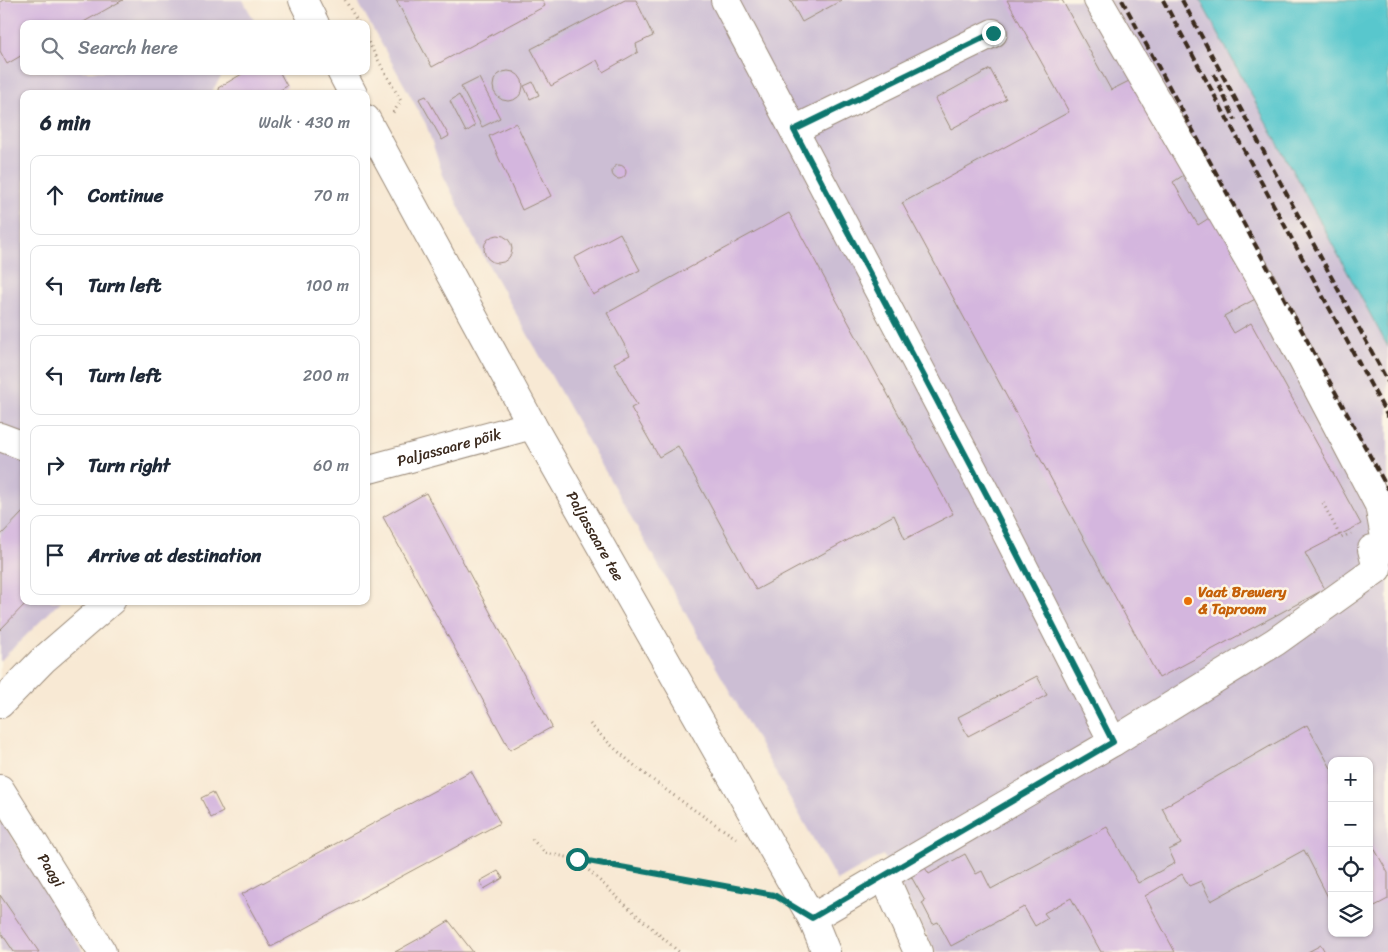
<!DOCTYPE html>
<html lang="en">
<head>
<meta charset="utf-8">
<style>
  body { margin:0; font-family:Sriracha,sans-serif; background:#f2f2f3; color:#1f2937 }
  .controls { position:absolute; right:15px; bottom:15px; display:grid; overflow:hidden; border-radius:10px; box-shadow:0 1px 4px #0004 }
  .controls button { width:45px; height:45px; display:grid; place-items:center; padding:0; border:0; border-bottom:1px solid #e0e1e3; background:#fff; color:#1f2937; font:25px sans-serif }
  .stop { position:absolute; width:15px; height:15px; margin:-11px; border:4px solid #0f766e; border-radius:50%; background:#fff }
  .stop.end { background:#0f766e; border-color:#fff; box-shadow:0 1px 5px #0008 }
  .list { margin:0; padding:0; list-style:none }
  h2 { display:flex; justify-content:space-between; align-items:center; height:65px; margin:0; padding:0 20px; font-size:21px }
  h2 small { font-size:16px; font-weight:400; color:#747a83 }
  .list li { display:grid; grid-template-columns:32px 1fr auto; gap:15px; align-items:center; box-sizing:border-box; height:80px; margin:0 10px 10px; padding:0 10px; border:1px solid #e0e1e3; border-radius:10px }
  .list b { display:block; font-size:19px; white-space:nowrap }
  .list em { font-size:16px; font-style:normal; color:#747a83 }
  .icon { flex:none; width:28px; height:28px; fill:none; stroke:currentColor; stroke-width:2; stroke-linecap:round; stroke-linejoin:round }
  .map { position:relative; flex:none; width:1388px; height:952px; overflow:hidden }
  .search { position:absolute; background:#fff; box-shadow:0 1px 4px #0004; left:20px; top:20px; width:350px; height:55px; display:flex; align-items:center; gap:12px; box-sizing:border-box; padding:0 18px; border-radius:10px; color:#747a83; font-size:19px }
  .panel { position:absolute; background:#fff; box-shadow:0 1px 4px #0004; left:20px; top:90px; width:350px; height:515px; border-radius:10px }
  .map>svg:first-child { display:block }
  .industrial { fill:#ccbed4; fill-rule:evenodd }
  .water { fill:#59c7cd; stroke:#4a7876 }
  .building { fill:#d4b6de }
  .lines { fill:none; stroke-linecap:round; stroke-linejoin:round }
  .minor-casing { stroke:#9a8a79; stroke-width:30 }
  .path { stroke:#9a8a79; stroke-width:3; stroke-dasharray:1 4; stroke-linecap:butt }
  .minor { stroke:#fff; stroke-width:28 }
  .rail { stroke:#3b2a1e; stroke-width:4; stroke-dasharray:8 4; stroke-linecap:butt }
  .route { stroke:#0f766e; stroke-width:6 }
  .food-dot { fill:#e8710a; stroke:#fcf5e5; stroke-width:2 }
  .labels { text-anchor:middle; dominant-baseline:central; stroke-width:5; stroke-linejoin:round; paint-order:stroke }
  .street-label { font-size:15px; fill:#3b2a1e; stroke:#fcf5e5 }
  .food-label { font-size:15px; font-weight:bold; fill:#c56008; stroke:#fcf5e5; text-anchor:start }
</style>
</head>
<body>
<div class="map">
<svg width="1388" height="952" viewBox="0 0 1388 952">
  <rect width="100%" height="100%" fill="#fcf5e5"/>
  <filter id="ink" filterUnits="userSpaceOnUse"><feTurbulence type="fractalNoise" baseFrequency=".02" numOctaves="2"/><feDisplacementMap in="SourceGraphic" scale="10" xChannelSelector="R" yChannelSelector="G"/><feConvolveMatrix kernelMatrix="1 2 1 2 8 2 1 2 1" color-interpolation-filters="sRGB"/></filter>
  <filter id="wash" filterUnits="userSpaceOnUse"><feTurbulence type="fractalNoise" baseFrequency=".0096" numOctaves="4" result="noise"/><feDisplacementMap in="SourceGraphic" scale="20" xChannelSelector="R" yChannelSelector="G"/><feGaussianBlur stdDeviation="1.12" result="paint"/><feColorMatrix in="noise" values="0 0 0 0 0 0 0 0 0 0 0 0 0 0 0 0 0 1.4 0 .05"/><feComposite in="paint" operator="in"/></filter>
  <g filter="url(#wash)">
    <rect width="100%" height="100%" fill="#f8e9d4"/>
    <!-- industrial -->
    <g class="industrial">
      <path d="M0,0H243L256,24H24V71H225L210,94H24V601H61L0,661Z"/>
      <path d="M357,0H1200L1388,347V952H936L883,855L837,881L484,257L443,175L426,124ZM1332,761H1369V933H1332Z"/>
      <path d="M0,823L4,824L83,952H0Z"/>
    </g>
    <!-- water -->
    <path class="water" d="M1200,0H1388V347Z"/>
    <g id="blocks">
      <!-- building -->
      <g class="building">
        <path d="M3,0H123L80,24H24V54L7,64L0,51V2Z"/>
        <path d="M396,0H542L545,6L432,67Z"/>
        <path d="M625,0H636L653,36L636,44L638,52L603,72L597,60L551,86L531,49Z"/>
        <path d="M790,0H842L802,22Z"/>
        <path d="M1007,0H1062L1111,90L1135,78L1187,173L1173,182L1198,225L1214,215L1259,297L1224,316L1234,333L1251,323L1361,524L1305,553L1325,589L1159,678L902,203L1069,112Z"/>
        <path d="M990,69L1006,99L951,129L935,99Z"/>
        <circle cx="508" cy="86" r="15"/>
        <path d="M247,71H279L287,86L274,94H222L218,88Z"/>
        <path d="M479,78L500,118L482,127L461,87Z"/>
        <path d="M533,82L539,95L530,99L524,86Z"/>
        <path d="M459,95L475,126L466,132L450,101Z"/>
        <path d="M426,96L449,136L442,140L419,99Z"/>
        <path d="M516,123L551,196L522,210L489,136Z"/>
        <circle cx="619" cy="172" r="7"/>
        <path d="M789,213L953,514L905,539L894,515L756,590L678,446L659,457L631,408L637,405L614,363L630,355L607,313Z"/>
        <path d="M620,233L640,270L593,295L574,258Z"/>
        <circle cx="498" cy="249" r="14"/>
        <path d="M426,493L552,727L510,750L383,517Z"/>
        <path d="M24,511V601H28L0,630V536Z"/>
        <path d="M1037,676L1047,695L968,736L958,717Z"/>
        <path d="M1307,725L1332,770V905L1304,850L1211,901L1201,881L1189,886L1182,874L1145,896L1175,952H1101L1071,898L1044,913L1048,918L1035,926L1024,907L951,946L938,922L933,924L922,903L925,901L909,873L922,863L929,874L965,854L976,874L982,871L991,889L1107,827L1138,883L1175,863L1169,850L1181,844L1162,808Z"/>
        <path d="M471,771L500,823L271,947L242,894Z"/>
        <path d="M213,792L223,812L211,818L201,798Z"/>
        <path d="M1369,839L1388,873V899L1369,909Z"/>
        <path d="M498,871L503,878L484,889L480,881Z"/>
        <path d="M0,895L39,952H14L0,931Z"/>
        <path d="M449,921L473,952H395L431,932Z"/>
        <path d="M1321,945L1325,952H1308Z"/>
      </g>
    </g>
  </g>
  <g filter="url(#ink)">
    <use href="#blocks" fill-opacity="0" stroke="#9a8a79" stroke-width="1"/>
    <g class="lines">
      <defs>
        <g id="minor">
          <path d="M303,0L315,24"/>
          <path d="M725,0L992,505L1113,742"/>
          <path d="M1098,0L1259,277L1379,505L1387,548"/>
          <path d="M341,71L353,94"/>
          <path id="s1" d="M366,119L532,425L812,918L826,952"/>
          <path d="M794,130L993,33"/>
          <path d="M0,437L24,446"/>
          <path id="s2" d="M366,470L532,425"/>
          <path d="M0,704L43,660L111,601"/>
          <path id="s3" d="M0,789L102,952"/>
          <path d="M884,876L918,952"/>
          <path d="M812,918L1113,742L1275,642L1377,569L1372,549"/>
        </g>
      </defs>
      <!-- minor casing -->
      <use href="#minor" class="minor-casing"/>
      <!-- path -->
      <g class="path">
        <path d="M345,0L359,24"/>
        <path d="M366,38L401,101L392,114"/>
        <path d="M1323,503L1341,538L1351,533"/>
        <path d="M590,724C632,769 685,804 736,838"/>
        <path d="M532,839L545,853L768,894"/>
        <path d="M578,860L621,901L679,952"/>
      </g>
      <!-- minor -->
      <use href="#minor" class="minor"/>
      <!-- rail -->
      <g class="rail">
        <path d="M1122,0L1388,489"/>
        <path d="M1163,0L1388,417"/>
        <path d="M1182,0L1388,382"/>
        <path d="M1214,74L1235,120"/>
      </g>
    </g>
  </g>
  <g class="lines" filter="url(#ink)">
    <!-- route -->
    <path class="route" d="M577,859L774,895L812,918L1113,742L992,505L794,130L993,33"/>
  </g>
  <!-- markers -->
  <circle class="food-dot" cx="1188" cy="601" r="5"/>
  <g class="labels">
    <!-- street labels -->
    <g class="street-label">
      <text stroke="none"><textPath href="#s2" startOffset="86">Paljassaare põik</textPath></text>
      <text stroke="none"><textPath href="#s1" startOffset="476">Paljassaare tee</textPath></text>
      <text stroke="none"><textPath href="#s3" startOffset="96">Paagi</textPath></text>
    </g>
    <!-- food labels -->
    <g class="food-label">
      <text x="1198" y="592">Vaat Brewery<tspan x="1198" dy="17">&amp; Taproom</tspan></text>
    </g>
  </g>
</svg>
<div class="controls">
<button>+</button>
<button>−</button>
<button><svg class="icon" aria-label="locate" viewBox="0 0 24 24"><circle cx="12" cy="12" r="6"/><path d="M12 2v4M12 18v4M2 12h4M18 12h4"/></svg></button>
<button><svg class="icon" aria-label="layers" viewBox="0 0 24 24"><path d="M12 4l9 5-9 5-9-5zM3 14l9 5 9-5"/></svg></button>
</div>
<div class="stop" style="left:577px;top:859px"></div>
<div class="stop end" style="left:993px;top:33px"></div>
<div class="search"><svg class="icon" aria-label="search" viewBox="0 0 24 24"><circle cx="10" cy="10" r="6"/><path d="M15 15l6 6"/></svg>Search here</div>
<section class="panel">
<h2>6 min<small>Walk · 430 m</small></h2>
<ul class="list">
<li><svg class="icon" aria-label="ahead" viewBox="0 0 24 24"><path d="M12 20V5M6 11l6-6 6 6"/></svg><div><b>Continue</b></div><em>70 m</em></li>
<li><svg class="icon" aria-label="left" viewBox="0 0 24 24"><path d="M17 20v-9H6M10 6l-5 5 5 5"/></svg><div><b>Turn left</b></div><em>100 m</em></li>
<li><svg class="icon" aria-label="left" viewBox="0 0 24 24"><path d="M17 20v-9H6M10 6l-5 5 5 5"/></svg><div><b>Turn left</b></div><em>200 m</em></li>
<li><svg class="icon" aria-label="right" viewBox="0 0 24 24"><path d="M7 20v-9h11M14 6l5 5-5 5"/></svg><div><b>Turn right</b></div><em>60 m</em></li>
<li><svg class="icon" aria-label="arrive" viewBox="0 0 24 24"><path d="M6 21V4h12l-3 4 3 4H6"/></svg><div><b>Arrive at destination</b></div></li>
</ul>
</section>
</div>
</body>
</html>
